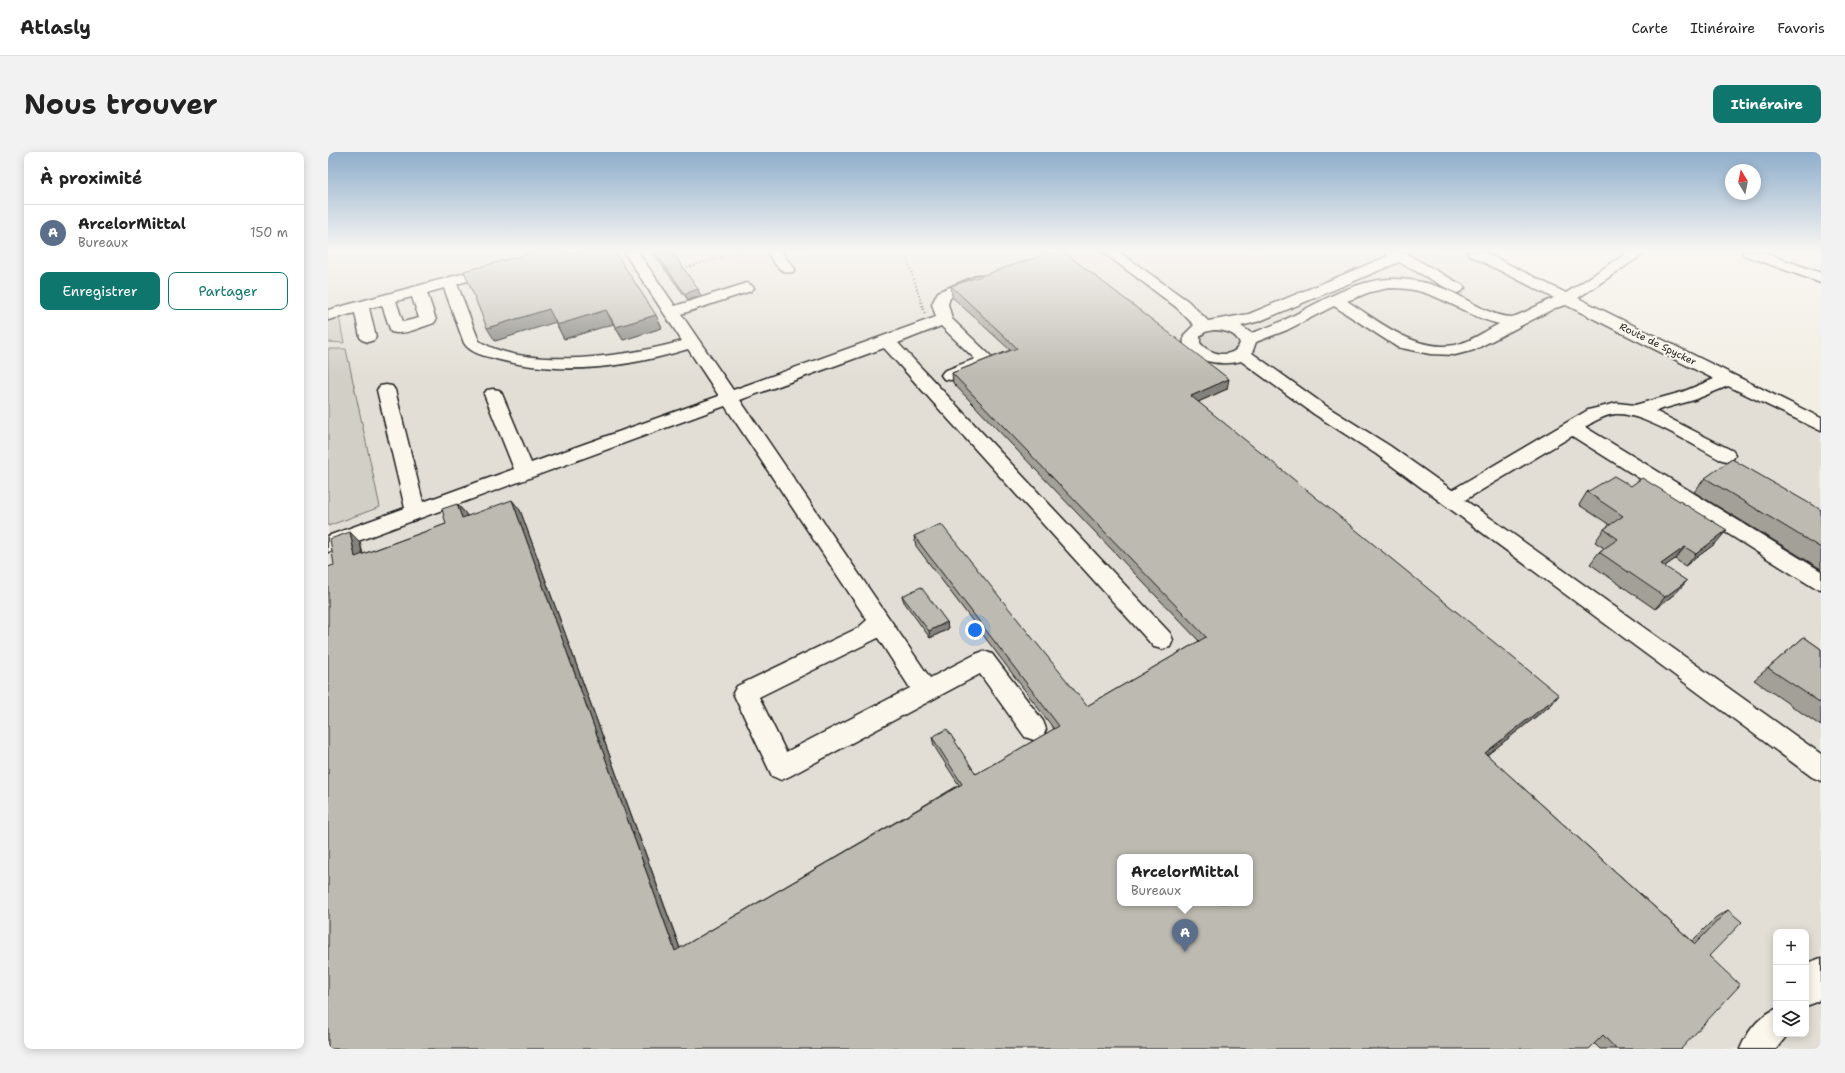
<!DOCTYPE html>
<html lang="fr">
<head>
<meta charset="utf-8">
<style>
  body { margin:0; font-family:"Shantell Sans",sans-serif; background:#f2f2f2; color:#222 }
  .controls { position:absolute; right:12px; bottom:12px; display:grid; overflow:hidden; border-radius:8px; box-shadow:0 2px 10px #0003 }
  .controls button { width:36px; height:36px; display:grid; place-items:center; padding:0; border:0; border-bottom:1px solid #e0e0e0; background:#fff; color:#222; font:20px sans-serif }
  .compass { position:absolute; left:1397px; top:12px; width:36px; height:36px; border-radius:50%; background:#fff; box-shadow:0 2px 10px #0003; rotate:350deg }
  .you { position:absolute; left:647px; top:478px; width:14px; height:14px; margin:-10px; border:3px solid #fff; border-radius:50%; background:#1a73e8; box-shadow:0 0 0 6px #1a73e833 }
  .badge { display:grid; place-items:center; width:26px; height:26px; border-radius:50%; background:#0f766e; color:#fff; font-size:13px; font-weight:700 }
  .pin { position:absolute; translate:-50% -33px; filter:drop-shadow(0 1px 2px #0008) }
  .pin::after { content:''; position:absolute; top:21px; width:14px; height:12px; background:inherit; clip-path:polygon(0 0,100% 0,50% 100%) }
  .popup { position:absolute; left:789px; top:702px; width:136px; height:52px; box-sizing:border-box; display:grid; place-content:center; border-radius:8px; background:#fff; filter:drop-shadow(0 1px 3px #0005); font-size:13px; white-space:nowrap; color:#767676 }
  .popup b { font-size:15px; color:#222 }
  .popup::after { content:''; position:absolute; left:50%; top:100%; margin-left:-8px; border:8px solid transparent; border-top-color:#fff }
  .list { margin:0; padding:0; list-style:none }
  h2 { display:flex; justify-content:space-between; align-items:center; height:52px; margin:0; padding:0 16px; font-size:17px }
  h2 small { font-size:13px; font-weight:400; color:#767676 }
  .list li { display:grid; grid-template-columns:26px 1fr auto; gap:12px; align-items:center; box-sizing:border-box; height:56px; padding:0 16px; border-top:1px solid #e0e0e0 }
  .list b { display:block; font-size:15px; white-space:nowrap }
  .list p { margin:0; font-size:13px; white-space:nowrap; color:#767676 }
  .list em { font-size:13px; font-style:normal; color:#767676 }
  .actions { display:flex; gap:8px; padding:12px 16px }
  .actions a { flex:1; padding:9px 0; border:1px solid #0f766e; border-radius:8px; text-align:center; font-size:14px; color:#0f766e }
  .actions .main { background:#0f766e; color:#fff }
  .icon { flex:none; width:22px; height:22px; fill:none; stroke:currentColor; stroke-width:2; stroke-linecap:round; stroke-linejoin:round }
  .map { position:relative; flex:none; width:1493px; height:897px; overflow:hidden; border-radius:8px }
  header { display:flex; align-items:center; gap:24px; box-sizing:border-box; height:56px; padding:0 20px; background:#fff; border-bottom:1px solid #e0e0e0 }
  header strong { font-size:19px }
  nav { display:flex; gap:22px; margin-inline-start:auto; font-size:14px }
  .intro { display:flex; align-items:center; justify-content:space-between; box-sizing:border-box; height:96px; padding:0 24px }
  h1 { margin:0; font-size:28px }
  .button { padding:10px 18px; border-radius:8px; background:#0f766e; color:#fff; font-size:14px; font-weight:700 }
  main { display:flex; gap:24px; padding:0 24px }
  aside { flex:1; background:#fff; border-radius:8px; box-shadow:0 2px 10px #0003 }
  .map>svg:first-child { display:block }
  .built { fill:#e2ded5; fill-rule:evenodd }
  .green { fill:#d2cfc6; stroke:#777671 }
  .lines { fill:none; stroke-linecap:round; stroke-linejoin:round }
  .minor-casing { stroke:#1c1c1c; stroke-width:3 }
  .major-casing { stroke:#1c1c1c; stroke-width:3 }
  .path { stroke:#1c1c1c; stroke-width:2; stroke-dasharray:1 2.5; stroke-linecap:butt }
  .minor { fill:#fbf7ec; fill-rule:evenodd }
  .major { fill:#fbf7ec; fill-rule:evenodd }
  .wall { fill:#a3a098; stroke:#1c1c1c }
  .shaded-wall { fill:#84827c; stroke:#1c1c1c }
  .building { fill:#bdbab1; stroke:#1c1c1c; fill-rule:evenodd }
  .labels { text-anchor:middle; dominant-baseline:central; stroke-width:4; stroke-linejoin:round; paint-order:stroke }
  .far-street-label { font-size:10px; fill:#1c1c1c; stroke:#fbf7ec }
</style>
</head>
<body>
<header>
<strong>Atlasly</strong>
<nav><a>Carte</a><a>Itinéraire</a><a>Favoris</a></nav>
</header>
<div class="intro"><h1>Nous trouver</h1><a class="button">Itinéraire</a></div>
<main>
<aside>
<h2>À proximité<small></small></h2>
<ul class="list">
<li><span class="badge" style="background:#5c6f8a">A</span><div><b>ArcelorMittal</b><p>Bureaux</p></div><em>150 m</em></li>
</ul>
<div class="actions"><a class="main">Enregistrer</a><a>Partager</a></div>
</aside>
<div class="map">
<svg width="1493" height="897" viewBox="0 0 1493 897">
  <rect width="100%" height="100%" fill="#f2eee4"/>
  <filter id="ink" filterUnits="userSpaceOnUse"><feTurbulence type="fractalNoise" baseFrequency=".025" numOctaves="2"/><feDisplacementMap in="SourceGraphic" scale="8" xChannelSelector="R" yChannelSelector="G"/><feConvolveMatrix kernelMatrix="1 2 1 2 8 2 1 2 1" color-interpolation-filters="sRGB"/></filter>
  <g filter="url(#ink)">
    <!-- built -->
    <path class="built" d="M0,100H1138L1280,173L1493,278V897H0ZM792,705H922V751H792ZM1448,780H1478V882H1448Z"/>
    <!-- green -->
    <g class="green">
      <path d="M11,165L16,191L0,190V167Z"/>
      <path d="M887,178C897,178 907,180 911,190C909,201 893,204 884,200C880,198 876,195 872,193L871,186L877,181Z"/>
      <path d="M0,197H18L52,355L0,374Z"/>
    </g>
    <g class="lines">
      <defs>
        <g id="minor">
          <path d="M296,100H310L347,154L413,133L418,131L423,133L426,136L423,139L353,162L405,238L608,165L604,152L610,140L646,125L651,123L656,125L659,128L656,131L622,146L620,152L624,167L664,205L666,209L664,213L628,227L622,228L616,227L613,223L616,219L647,207L613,174L570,191L842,481L845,488L842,495L834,497L826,495L556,196L412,248L602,526L648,502L656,499L664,502L715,569L718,577L715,585L706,588L697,585L652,522L462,624L453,628L444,624L405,541L409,534L530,476L539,468L397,254L0,400V384L77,356L49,238L52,234L58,233L64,234L67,238L95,350L186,317L156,242L159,238L165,237L171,238L174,242L203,311L391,244L360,197C298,216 231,224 168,207C157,204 142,201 136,191L116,136L99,141L108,168L106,171C93,175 76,184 63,180L54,153L41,156L48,185L46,188L40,190L34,188L32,185L27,161L0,168V158L167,113L172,114L174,117L172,120L129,132L151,189C198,219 304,204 354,189ZM84,145L91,166L75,170L68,149ZM550,486L582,536L458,600L431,545Z"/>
          <path d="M439,100H453L467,117L465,120C453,123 445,110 439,100Z"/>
          <path d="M775,100H791L860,149L880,169L921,162L1060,104L1057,100L1077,101L1134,133L1137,136L1134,139L1129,141L1124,139L1071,110L932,169L913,174L923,181C970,168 1010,130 1061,127C1084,126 1108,132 1128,142C1145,151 1165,165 1184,165C1192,164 1215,150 1226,146L1141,103L1139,100H1156L1238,141L1300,100H1316L1314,103L1250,146L1493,266V279L1400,234L1366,248L1327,259L1405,299L1407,303L1405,307L1398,309L1391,307C1367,294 1314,260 1288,262C1276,263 1267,269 1257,275L1493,419V437L1485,435L1244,284L1137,348L1493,602V629L1484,625L1048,302L986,262L913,209C897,214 863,211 856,192C855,190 856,186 856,183L866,173L848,155ZM1061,136C1073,136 1086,137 1097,141C1123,149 1144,166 1171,172C1157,179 1142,190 1127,193C1086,200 1051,169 1019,149L1042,140ZM1238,153L1386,227L1354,240L1307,253L1289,251L1260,258L1124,338L1062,294L998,254L924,201L928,190L959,178L1006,154L1069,195L1102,202L1127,203L1146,198L1227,156ZM885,178C896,178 907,180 912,191C906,208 882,203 872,191V184L877,180Z"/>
          <path d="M1493,806V845L1489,850L1478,854V816L1482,810Z"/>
          <path d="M1448,857V882H1460L1448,897H1412C1419,880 1431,864 1448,857Z"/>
        </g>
        <path id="major" d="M1414,100H1434L1493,121V131L1416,103Z"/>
      </defs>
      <!-- minor casing -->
      <use href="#minor" class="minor-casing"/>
      <!-- major casing -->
      <use href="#major" class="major-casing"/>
      <!-- path -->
      <g class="path">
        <path d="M577,100L597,162"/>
        <path d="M352,117L413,100"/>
      </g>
      <!-- minor -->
      <use href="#minor" class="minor"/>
      <!-- major -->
      <use href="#major" class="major"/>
    </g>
    <!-- wall -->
    <g class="wall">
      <path d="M324,100H344L373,144L360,148Z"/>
      <path d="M136,119L334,176L295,188L285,172L236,187L227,170L167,189Z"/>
      <path d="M623,134L899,237L870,250L1224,552L1159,603L1364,789L1388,765L1400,758L1381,804L1353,897H1272L1267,892L0,897L6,413L32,390L35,402L118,372L129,352L138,362V364L192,358L352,796L631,633L606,594L604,585L648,622L726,577L588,394L586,384L759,554L871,489L625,231L624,221L682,198L624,145Z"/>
      <path d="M1377,326L1493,358V417L1366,340Z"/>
      <path d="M1259,340L1388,391L1357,414L1347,407L1337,414L1348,441L1327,457L1262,412L1271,400L1276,396L1267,390L1276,377L1282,373L1251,353Z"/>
      <path d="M574,444L619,470L620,477L602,486L576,450Z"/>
      <path d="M1476,485L1493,497V574L1426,528Z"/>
    </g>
    <!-- shaded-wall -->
    <g class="shaded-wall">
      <path d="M370,137L373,144L360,148L357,142Z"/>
      <path d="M221,157L228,170L167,189L159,176Z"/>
      <path d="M278,158L285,172L236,187L229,173Z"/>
      <path d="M328,163L334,176L295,188L288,175Z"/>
      <path d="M901,227L899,237L861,254L863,244Z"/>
      <path d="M184,348L192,358L355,805L347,799Z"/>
      <path d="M129,352L138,362L142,377L134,366Z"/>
      <path d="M1399,378L1388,391L1357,414L1368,402Z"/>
      <path d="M22,380L32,390L37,416L27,405Z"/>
      <path d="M1357,395L1347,407L1323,424L1333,412Z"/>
      <path d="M1359,429L1348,441L1327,457L1337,445Z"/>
      <path d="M619,470L620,477L602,486L601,479Z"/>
      <path d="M1231,543L1224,552L1150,610L1157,601Z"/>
    </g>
    <!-- building -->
    <g class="building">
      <path d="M208,100H287L328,163L288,175L278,158L229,173L221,157L159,176L136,119Z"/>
      <path d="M327,100H344L370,137L357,142Z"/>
      <path d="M724,100H736L901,227L863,244L1231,543L1157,601L1367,792L1400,758L1414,770L1381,804L1412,833L1353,897H1288L1275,883L1261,897H0V415L6,413L2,387L22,380L27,405L118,372L114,357L129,352L134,366L184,348L347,799L634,632L604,585L619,577L648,622L731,574L586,384L613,372L759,554L878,485L624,221L689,196L623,134ZM792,705H922V751H792Z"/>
      <path d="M1404,307L1493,358V396L1377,326Z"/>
      <path d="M1286,324L1303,334L1314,326L1399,378L1368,402L1357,395L1333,412L1359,429L1337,445L1271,400L1290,387L1276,377L1295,364L1259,340Z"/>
      <path d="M593,435L619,470L601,479L574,444Z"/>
      <path d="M1476,485L1493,497V551L1440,516Z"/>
    </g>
  </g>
  <!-- sky -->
  <linearGradient id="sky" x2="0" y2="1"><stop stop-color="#8faecb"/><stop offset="0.44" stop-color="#f9f7f3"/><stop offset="1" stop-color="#f9f7f3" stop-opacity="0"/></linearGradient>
  <rect width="1493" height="225" fill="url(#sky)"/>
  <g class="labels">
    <!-- far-street labels -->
    <g class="far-street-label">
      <text transform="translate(1330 192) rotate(26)">Route de Spycker</text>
    </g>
  </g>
</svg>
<div class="controls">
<button>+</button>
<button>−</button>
<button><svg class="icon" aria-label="layers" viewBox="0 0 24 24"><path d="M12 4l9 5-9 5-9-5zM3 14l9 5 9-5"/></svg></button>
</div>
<svg class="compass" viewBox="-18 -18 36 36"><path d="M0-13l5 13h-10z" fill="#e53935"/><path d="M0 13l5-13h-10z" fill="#767676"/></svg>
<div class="you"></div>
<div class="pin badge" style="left:857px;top:800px;background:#5c6f8a">A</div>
<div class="popup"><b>ArcelorMittal</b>Bureaux</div>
</div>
</main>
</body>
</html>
